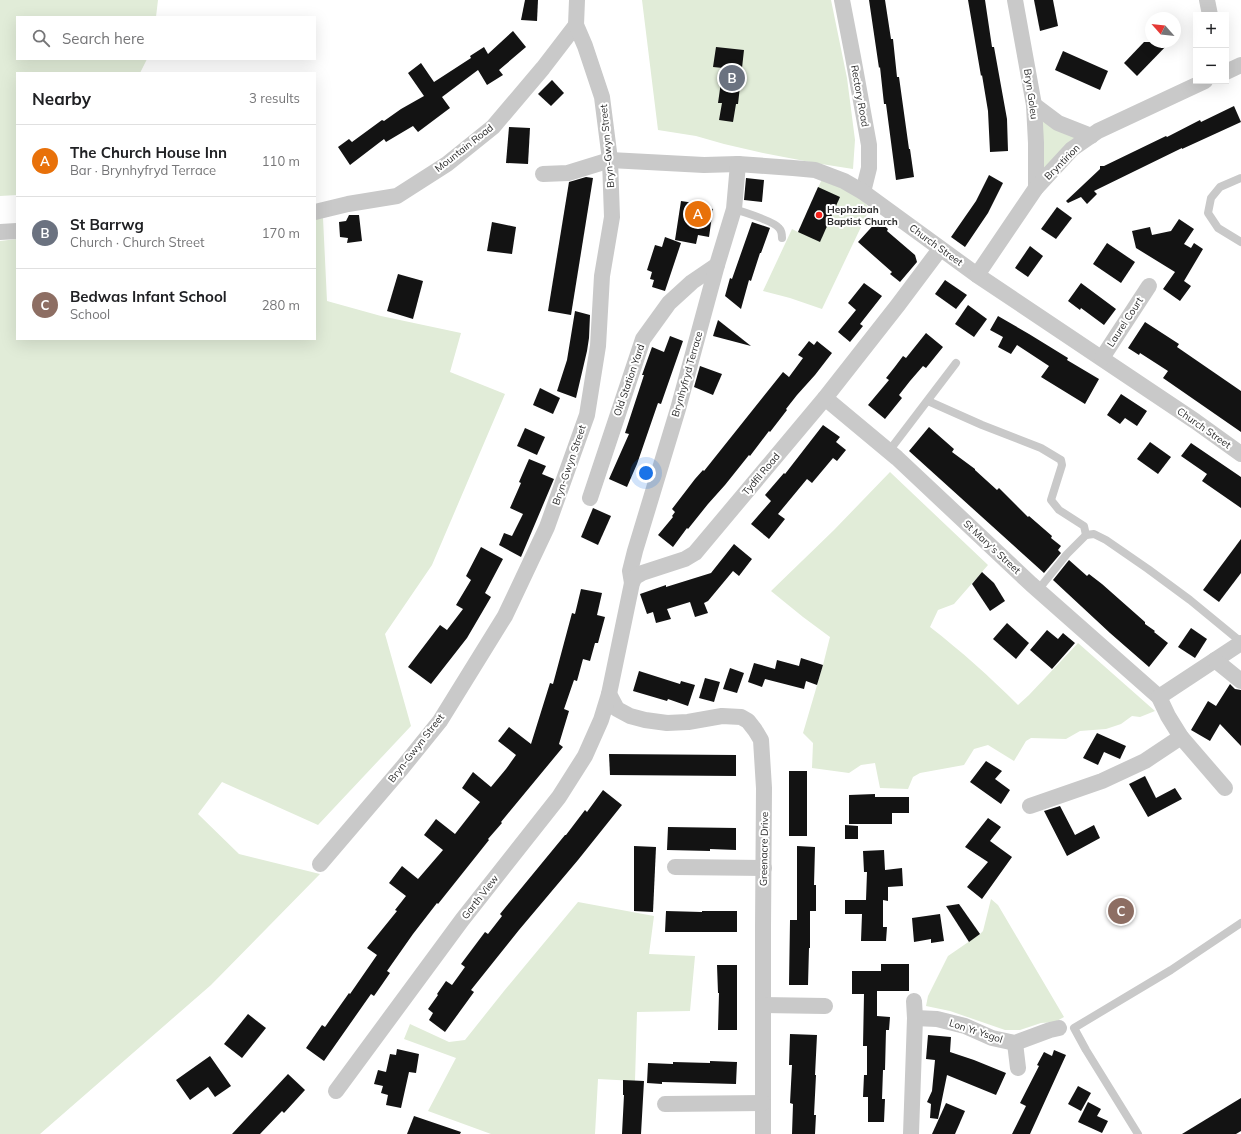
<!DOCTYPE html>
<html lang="en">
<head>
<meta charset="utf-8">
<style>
  body { margin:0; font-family:Mulish,sans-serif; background:#f2f2f2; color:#202124 }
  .controls { position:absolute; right:12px; top:12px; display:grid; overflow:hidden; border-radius:0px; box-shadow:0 4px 16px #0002 }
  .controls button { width:36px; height:36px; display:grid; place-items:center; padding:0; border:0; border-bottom:1px solid #e0e0e0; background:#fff; color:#202124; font:20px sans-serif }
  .compass { position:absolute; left:1145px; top:12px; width:36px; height:36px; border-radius:50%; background:#fff; box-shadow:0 4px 16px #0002; rotate:297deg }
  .you { position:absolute; left:646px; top:473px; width:14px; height:14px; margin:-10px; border:3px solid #fff; border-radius:50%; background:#1a73e8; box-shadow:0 0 0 6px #1a73e833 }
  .badge { display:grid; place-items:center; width:26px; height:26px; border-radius:50%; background:#f6231c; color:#fff; font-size:13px; font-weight:700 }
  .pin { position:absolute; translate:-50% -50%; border:2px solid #fff; box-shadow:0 1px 4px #0006 }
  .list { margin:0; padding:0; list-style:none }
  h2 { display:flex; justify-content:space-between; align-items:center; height:52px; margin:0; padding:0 16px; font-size:17px }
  h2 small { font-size:13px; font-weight:400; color:#757577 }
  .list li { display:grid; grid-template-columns:26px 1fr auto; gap:12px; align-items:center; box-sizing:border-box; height:72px; padding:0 16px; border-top:1px solid #e0e0e0 }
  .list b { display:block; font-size:15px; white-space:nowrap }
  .list p { margin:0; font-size:13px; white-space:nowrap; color:#757577 }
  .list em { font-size:13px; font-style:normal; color:#757577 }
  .icon { flex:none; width:22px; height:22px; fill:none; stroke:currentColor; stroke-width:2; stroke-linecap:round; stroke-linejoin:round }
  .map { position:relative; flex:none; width:1241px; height:1134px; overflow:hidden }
  .search { position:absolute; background:#fff; box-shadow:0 4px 16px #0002; left:16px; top:16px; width:300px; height:44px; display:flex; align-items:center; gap:10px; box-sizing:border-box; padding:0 14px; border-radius:0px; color:#757577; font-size:15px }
  .panel { position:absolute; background:#fff; box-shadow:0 4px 16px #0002; left:16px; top:72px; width:300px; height:268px; border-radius:0px }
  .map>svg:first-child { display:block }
  .green { fill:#e1ecd8 }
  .building { fill:#131313 }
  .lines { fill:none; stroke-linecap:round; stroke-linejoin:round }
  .lane { stroke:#c9c9c9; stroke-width:8 }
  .street { stroke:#c9c9c9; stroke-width:16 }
  .poi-dot { fill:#f6231c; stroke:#fff; stroke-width:1.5 }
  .labels { text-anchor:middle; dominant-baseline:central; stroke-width:4; stroke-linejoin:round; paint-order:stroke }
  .street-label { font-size:10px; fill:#2c2c2c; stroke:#fff }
  .poi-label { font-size:10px; font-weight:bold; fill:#2c2c2c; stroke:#fff; text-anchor:start }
</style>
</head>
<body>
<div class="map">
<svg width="1241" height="1134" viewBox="0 0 1241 1134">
  <rect width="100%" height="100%" fill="#fff"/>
  <!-- green -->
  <g class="green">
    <path d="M0,0H158L156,17H17V59H147L140,73H17V195L0,196Z"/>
    <path d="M642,0H831L847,78L855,140L853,169L815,163L763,153L724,144L696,136L658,130Z"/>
    <path d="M1034,105L1091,136L1036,188Z"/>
    <path d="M822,179L854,193L870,208L822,309L790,298L763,291L792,229L798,232Z"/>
    <path d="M323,218L327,301L381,316L461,333L450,372L505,394L432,565L385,634L411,726L318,825L222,782L198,814L239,854L320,874L211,985L40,1134H0V241L17,239V339H315V219Z"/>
    <path d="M890,472L988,565L954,604L938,610L930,627C961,651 990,677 1018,705L1029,695L1078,643L1155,711L1140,717L1132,716L1121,724L1106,729L1080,731L1066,739L1031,738L1026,741L1014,761L988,745L974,749L964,765L920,773L913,777L908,789L880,788L875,763L861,765L849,773L812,768L813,743L803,733L823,665L830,637L803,617L771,591L834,530Z"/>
    <path d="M991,899L998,905L1064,1017L1055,1022L1041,1023L1020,1030H1005L950,1011L926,1006L928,996L948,956L980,934L983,931Z"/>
    <path d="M578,902L654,916L649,954L695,956L690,1011L637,1012L635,1081L598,1079L595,1134H491L428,1111L456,1058L404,1039L410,1024L449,1042L465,1040L504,991Z"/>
  </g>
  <!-- building -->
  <g class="building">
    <path d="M525,0H538L537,21L521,20Z"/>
    <path d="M869,0H885L891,39H893L897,77H899L909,149H910L914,177L896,180L886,104H884L880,67L879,68Z"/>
    <path d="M968,0H985L992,47H994L1007,119L1008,151L990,152L988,111L982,75L981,76Z"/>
    <path d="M1034,0H1053L1058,26L1040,31Z"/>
    <path d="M513,31L526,47L499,70L503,75L487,85L478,70L442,97L450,108L418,132L413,126L386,142L384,139L350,165L338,147L349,139L352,142L382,120L384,121L401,109L424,96L408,73L421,63L434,82L471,58L470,56L484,47L488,54Z"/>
    <path d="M1144,42H1170L1137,76L1124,63Z"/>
    <path d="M716,47L744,50L738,104H736L733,122L719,120L722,103H718L723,68L713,67Z"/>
    <path d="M1063,51L1108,71L1100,90L1055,70Z"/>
    <path d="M552,80L564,93L551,106L538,94Z"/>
    <path d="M1234,106L1241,122L1182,149V148L1094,191L1097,194L1087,204L1081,197L1068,203L1066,201L1100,169V166H1104L1166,136L1167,137L1200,120L1201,122Z"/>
    <path d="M509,127L530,128L528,164L506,163Z"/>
    <path d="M989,175L1003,183L988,213L965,247L951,237L976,201Z"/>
    <path d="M586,177L593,178L571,315L548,311L569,182Z"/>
    <path d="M746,178L764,180L762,202L744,200Z"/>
    <path d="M818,187L840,197L820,242L798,232Z"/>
    <path d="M681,201L694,203L713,209L709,237L698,235L696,244L675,240Z"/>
    <path d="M1057,207L1072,218L1056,239L1041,229Z"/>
    <path d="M349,215H359L362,241L347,243L348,238L340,237L339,222L346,221Z"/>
    <path d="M1179,219L1194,229L1184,244L1191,248L1194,243L1203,249L1184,281L1191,286L1180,301L1163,289L1175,272L1136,248L1132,231L1150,227L1152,235L1171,231Z"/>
    <path d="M878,220L888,229L887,231L915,255L917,262L900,282L890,274L892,272L858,242Z"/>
    <path d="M492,222L516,227L512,254L487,251Z"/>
    <path d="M752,222L770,228L761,253H760L751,281L749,280L741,309L725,296L730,278L732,279Z"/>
    <path d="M665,237L681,243L665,291L652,287L654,280L650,279L652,272L647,270L655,245L662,247Z"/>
    <path d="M1107,243L1135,262L1121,283L1093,264Z"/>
    <path d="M1030,246L1043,256L1028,277L1015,268Z"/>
    <path d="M398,274L423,281L413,319L387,311Z"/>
    <path d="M945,280L967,295L956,309L935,294Z"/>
    <path d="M864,283L882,296L860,324L863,326L850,342L838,332L856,310L848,303Z"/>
    <path d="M1081,283L1116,309L1104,325L1081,308L1080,310L1068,301Z"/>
    <path d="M968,305L987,319L974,337L955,324Z"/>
    <path d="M575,311L590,315L589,338L587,351L576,398L557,391L567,360Z"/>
    <path d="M998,316L1029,334L1068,358L1067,360L1099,379L1085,404L1041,377L1049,366L1017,345L1011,354L998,347L1003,337L990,330Z"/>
    <path d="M718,320L751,346L713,336Z"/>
    <path d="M1145,322L1179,344L1177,347L1241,391V432L1163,378L1168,371L1140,353L1139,355L1128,348Z"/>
    <path d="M926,333L943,347L926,368L923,366L910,381L899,395L902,398L885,419L868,405L889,380L886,378L894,368L903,356L906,358Z"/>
    <path d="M670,336L683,341L661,404L658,403L637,464L627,487L609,479L629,434L625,433L644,375H642L652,347L664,352Z"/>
    <path d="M809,341L814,345L817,341L832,353L815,375L797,395L786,409L787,410L770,432L769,431L750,456L749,455L725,485L708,504L688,529L687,528L673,547L658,535L673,517L672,516L675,512L672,509L695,479L703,470L704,471L783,372L789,377L803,358L798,355Z"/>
    <path d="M700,366L722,374L713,395L694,387Z"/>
    <path d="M540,388L560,398L553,414L533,405Z"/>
    <path d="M1121,394L1147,411L1137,426L1125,418L1120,424L1107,415Z"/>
    <path d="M823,425L840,437L836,442L846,450L837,461L833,458L812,483L807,479L778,514L785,519L769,539L751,524L771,501L765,495L784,473L785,474Z"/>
    <path d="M929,427L954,449L952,452L975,469V470L997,490L999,488L1028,517L1029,516L1052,536L1051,538L1061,546L1058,550L1061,553L1044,573L909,451Z"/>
    <path d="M525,428L545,437L537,455L517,446Z"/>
    <path d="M1150,442L1171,457L1158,474L1137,459Z"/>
    <path d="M1191,443L1241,477V508L1202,481L1207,474L1181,456Z"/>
    <path d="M529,459L546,466L542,474L554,479L521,557L499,545L504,533L512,536L523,514L510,508L521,483L519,482Z"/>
    <path d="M593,508L611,516L598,545L581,537Z"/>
    <path d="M1241,539V573L1219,602L1203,590Z"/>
    <path d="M734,544L752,559L739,576L733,571L708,601L704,603L708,613L695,617L690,602L667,609L671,619L656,623L653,612L647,614L640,594L666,585V587L711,573Z"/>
    <path d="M481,547L503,559L485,593L491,597L467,638L431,684L408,667L440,625L447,630L463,609L456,605L471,580L466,576Z"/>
    <path d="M1069,560L1087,576L1089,574L1102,584L1145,622V624L1155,631L1154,632L1168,643L1149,667L1110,633L1053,580Z"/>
    <path d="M982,572L994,583L1005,601L990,611L972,584Z"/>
    <path d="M581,589L602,593L597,615L605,617L598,643H595L590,661L583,659L577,681L574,680L564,709L569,711L559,744L563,747L501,822L502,823L488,839L489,840L438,904L437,903L413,934L387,971L390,973L381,986L374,996L371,994L324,1061L306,1048L322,1025L325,1027L349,993L350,994L377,955L367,948L397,911L395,910L406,896L389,883L402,866L418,879L443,850L424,835L436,819L455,834L480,802L462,788L473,772L491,787L506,769L516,755L498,741L509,727L531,744L550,683L553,684L572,613L575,614Z"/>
    <path d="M1007,623L1029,643L1016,659L993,639Z"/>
    <path d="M1191,628L1207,639L1195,658L1178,647Z"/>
    <path d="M1047,630L1058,639L1063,633L1075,643L1052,669L1030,650Z"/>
    <path d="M801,658L823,665L817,685L806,681L804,689L765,679L762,687L748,682L754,663L775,669L777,660L799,666Z"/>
    <path d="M730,668L744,673L737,693L723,689Z"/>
    <path d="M639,671L680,684L681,681L695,685L688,706L668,699L667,701L633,691Z"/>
    <path d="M705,678L720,682L714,702L699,698Z"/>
    <path d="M1230,684L1235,689L1241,690V746L1220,724L1210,741L1191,730L1208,701L1216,706Z"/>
    <path d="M1097,733L1126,746L1120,759L1104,752L1098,765L1083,758Z"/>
    <path d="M609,754L736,755V776L610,775Z"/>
    <path d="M986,761L1002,771L995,779L1010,790L1001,804L970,782Z"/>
    <rect x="789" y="771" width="18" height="65"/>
    <path d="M1145,776L1156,798L1175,788L1182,799L1148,817L1129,784Z"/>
    <path d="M603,790L622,805L578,860L519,930L471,990L474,992L445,1032L429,1020L433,1013L428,1009L438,995L437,994L446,981L452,985L465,967L461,964L485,932L488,934L502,916L500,914L565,835H566L585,810L587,812Z"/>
    <path d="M875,794V797H909V813H892V824H849V795Z"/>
    <path d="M1060,806L1075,835L1094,825L1100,838L1067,856L1044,811Z"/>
    <path d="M988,818L1001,827L990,841L1012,857L982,899L967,887L988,862L965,847Z"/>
    <path d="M845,825L858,826V839H845Z"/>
    <path d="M668,827L736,828V850L710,849V851L667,850Z"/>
    <path d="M634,846L656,847L653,912L634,911Z"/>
    <path d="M797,846L815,847L814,885H816V911H810V948H809L808,985H789L790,920H797Z"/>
    <path d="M884,850L885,870L902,868L903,886L888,887V901L883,900V927H887L886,941H861L862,914H845V900H866L867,872H864L863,851Z"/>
    <path d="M959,904L980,934L969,942L946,906Z"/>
    <path d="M666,911L702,912V911H737V932H665Z"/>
    <path d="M940,914L944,941L931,943V939L914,942L912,918Z"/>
    <path d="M881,964H909V991H877V1016L890,1017L889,1030H886L885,1070H883L882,1099H885L884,1122H868V1097H863L864,1075H867V1046H863L864,994H852V971H881Z"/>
    <path d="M717,965H737V1030H718L719,993H718Z"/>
    <path d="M248,1014L266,1028L242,1058L224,1044Z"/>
    <path d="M790,1034L817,1035L815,1075H816L814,1115H816L815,1134H792L793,1104L790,1103L792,1065H789Z"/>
    <path d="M928,1035L951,1037L950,1052L974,1060L1006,1073L996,1095L947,1075L938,1119L930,1118L931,1104L927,1102L932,1091L935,1060L926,1059Z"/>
    <path d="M397,1049L419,1054L416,1073L409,1072L401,1108L386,1105L388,1095L381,1093L383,1086L374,1084L378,1070L386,1072L390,1054L396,1055Z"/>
    <path d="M1054,1050L1066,1055L1030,1134H1012L1026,1106L1020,1103L1039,1066L1037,1065L1044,1052L1052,1056Z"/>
    <path d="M210,1056L231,1086L215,1097L208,1087L190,1100L176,1080Z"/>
    <path d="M710,1061L737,1062L736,1084L662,1082V1084L647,1083L648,1063L673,1064V1062L710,1063Z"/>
    <path d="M288,1074L305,1090L284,1113L282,1111L260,1134H232Z"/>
    <path d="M623,1080L644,1081L641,1134H622L624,1095H623Z"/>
    <path d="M1078,1086L1091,1093L1081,1111L1068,1104Z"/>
    <path d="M1241,1098V1131L1236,1134H1182Z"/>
    <path d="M1088,1102L1101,1109L1097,1116L1108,1121L1102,1133L1078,1122Z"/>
    <path d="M946,1103L965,1111L955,1134H932Z"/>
    <path d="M414,1116L461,1132L460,1134H407Z"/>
  </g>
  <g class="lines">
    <!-- lane -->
    <g class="lane">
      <path d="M1241,178L1220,187L1211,198L1208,213L1218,228L1241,242"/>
      <path d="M734,209C743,212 774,221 779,228C781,230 782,235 782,238"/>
      <path d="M928,401L982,425L1041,448L1061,460L1062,465L1051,500L1059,510L1084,526L1086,535"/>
      <path d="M889,451L956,363"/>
      <path d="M1038,590L1067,554L1086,535L1094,534L1106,540L1148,569L1190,600L1241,642"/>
      <path d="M1138,1134L1086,1050L1074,1028L1171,970L1241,923"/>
    </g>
    <!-- street -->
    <g class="street">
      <path d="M842,0L853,57L869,145V168L863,192"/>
      <path d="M1015,0L1034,105L1036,143V188"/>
      <path d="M1207,0L1210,15"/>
      <path d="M1226,72L1241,65"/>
      <path d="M1034,105L1058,123L1091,136"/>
      <path d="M543,174L568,173L610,160L704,165L738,164L793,168L815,170L844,181L863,192L977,275L1195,421L1241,454"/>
      <path d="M315,212L348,204L397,196L447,164L493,127L543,68L576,25"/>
      <path d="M0,232L17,231"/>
      <path d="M977,275L1036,188L1072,149L1098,131L1205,81"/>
      <path d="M1102,358L1149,286"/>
      <path d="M825,398L897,458L1031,584L1159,697L1241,643"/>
      <path d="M590,498L643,339L669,303L692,282L717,265"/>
      <path d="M632,583L630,571L635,551L678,409L717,265L734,209L738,164"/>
      <path d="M1215,660L1241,681"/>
      <path d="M609,694L617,709L630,716L645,720L667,723L688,722L722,716L741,717L748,721L755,730L761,740L764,788L763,927V1134"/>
      <path d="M1159,697L1168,716L1181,737L1225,788"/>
      <path d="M1030,806L1102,781L1145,761L1181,737"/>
      <path d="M320,864L402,768L440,721L505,616L547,527L587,415L598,346L602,276L612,217L610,160L602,97L585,46L576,25L577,0"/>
      <path d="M675,867L764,868"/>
      <path d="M763,1005L825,1006"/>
      <path d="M915,1018L937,1019L965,1026L992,1038L1015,1043L1050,1030L1059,1028"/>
      <path d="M1015,1043L1018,1068"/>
      <path d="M336,1091L462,920L559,797L585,756L601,720L609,694L632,583L635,577L642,573L685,559L695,553L825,398L898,305L940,249"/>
      <path d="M665,1104L763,1103"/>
      <path d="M911,1134L915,1018L914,1001"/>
    </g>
  </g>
  <!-- markers -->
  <circle class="poi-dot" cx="819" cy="215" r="4"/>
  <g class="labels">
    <!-- street labels -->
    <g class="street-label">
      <text transform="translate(1031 94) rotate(82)">Bryn Goleu</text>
      <text transform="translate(860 96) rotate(80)">Rectory Road</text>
      <text transform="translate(607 146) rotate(-95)">Bryn-Gwyn Street</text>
      <text transform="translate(464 148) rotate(-38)">Mountain Road</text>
      <text transform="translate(1062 162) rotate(-45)">Bryntirion</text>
      <text transform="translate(936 245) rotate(36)">Church Street</text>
      <text transform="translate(1125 322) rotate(-57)">Laurel Court</text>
      <text transform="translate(687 374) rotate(-74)">Brynhyfryd Terrace</text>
      <text transform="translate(629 380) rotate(-71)">Old Station Yard</text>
      <text transform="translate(1204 428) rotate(35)">Church Street</text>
      <text transform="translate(569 465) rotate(-71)">Bryn-Gwyn Street</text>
      <text transform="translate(761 474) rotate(-50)">Tydfil Road</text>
      <text transform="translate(992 547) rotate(43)">St Mary's Street</text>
      <text transform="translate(416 748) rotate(-52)">Bryn-Gwyn Street</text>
      <text transform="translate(764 849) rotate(-89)">Greenacre Drive</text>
      <text transform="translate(480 897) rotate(-52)">Garth View</text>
      <text transform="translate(976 1031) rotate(18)">Lon Yr Ysgol</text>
    </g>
    <!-- poi labels -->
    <g class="poi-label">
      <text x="827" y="209">Hephzibah<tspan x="827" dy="12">Baptist Church</tspan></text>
    </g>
  </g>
</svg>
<div class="controls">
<button>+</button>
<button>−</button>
</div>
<svg class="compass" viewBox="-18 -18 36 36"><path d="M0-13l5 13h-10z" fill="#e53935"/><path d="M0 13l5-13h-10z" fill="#757577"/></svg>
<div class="you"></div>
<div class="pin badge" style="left:698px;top:214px;background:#e8710a">A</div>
<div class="pin badge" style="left:732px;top:78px;background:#6b7280">B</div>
<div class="pin badge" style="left:1121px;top:911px;background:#8d6e63">C</div>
<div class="search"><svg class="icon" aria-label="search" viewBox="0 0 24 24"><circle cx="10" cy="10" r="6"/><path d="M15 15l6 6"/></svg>Search here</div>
<section class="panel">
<h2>Nearby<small>3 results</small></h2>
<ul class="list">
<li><span class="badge" style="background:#e8710a">A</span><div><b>The Church House Inn</b><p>Bar · Brynhyfryd Terrace</p></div><em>110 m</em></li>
<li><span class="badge" style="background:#6b7280">B</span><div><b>St Barrwg</b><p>Church · Church Street</p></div><em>170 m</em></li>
<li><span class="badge" style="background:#8d6e63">C</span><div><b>Bedwas Infant School</b><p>School</p></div><em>280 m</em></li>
</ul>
</section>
</div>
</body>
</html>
